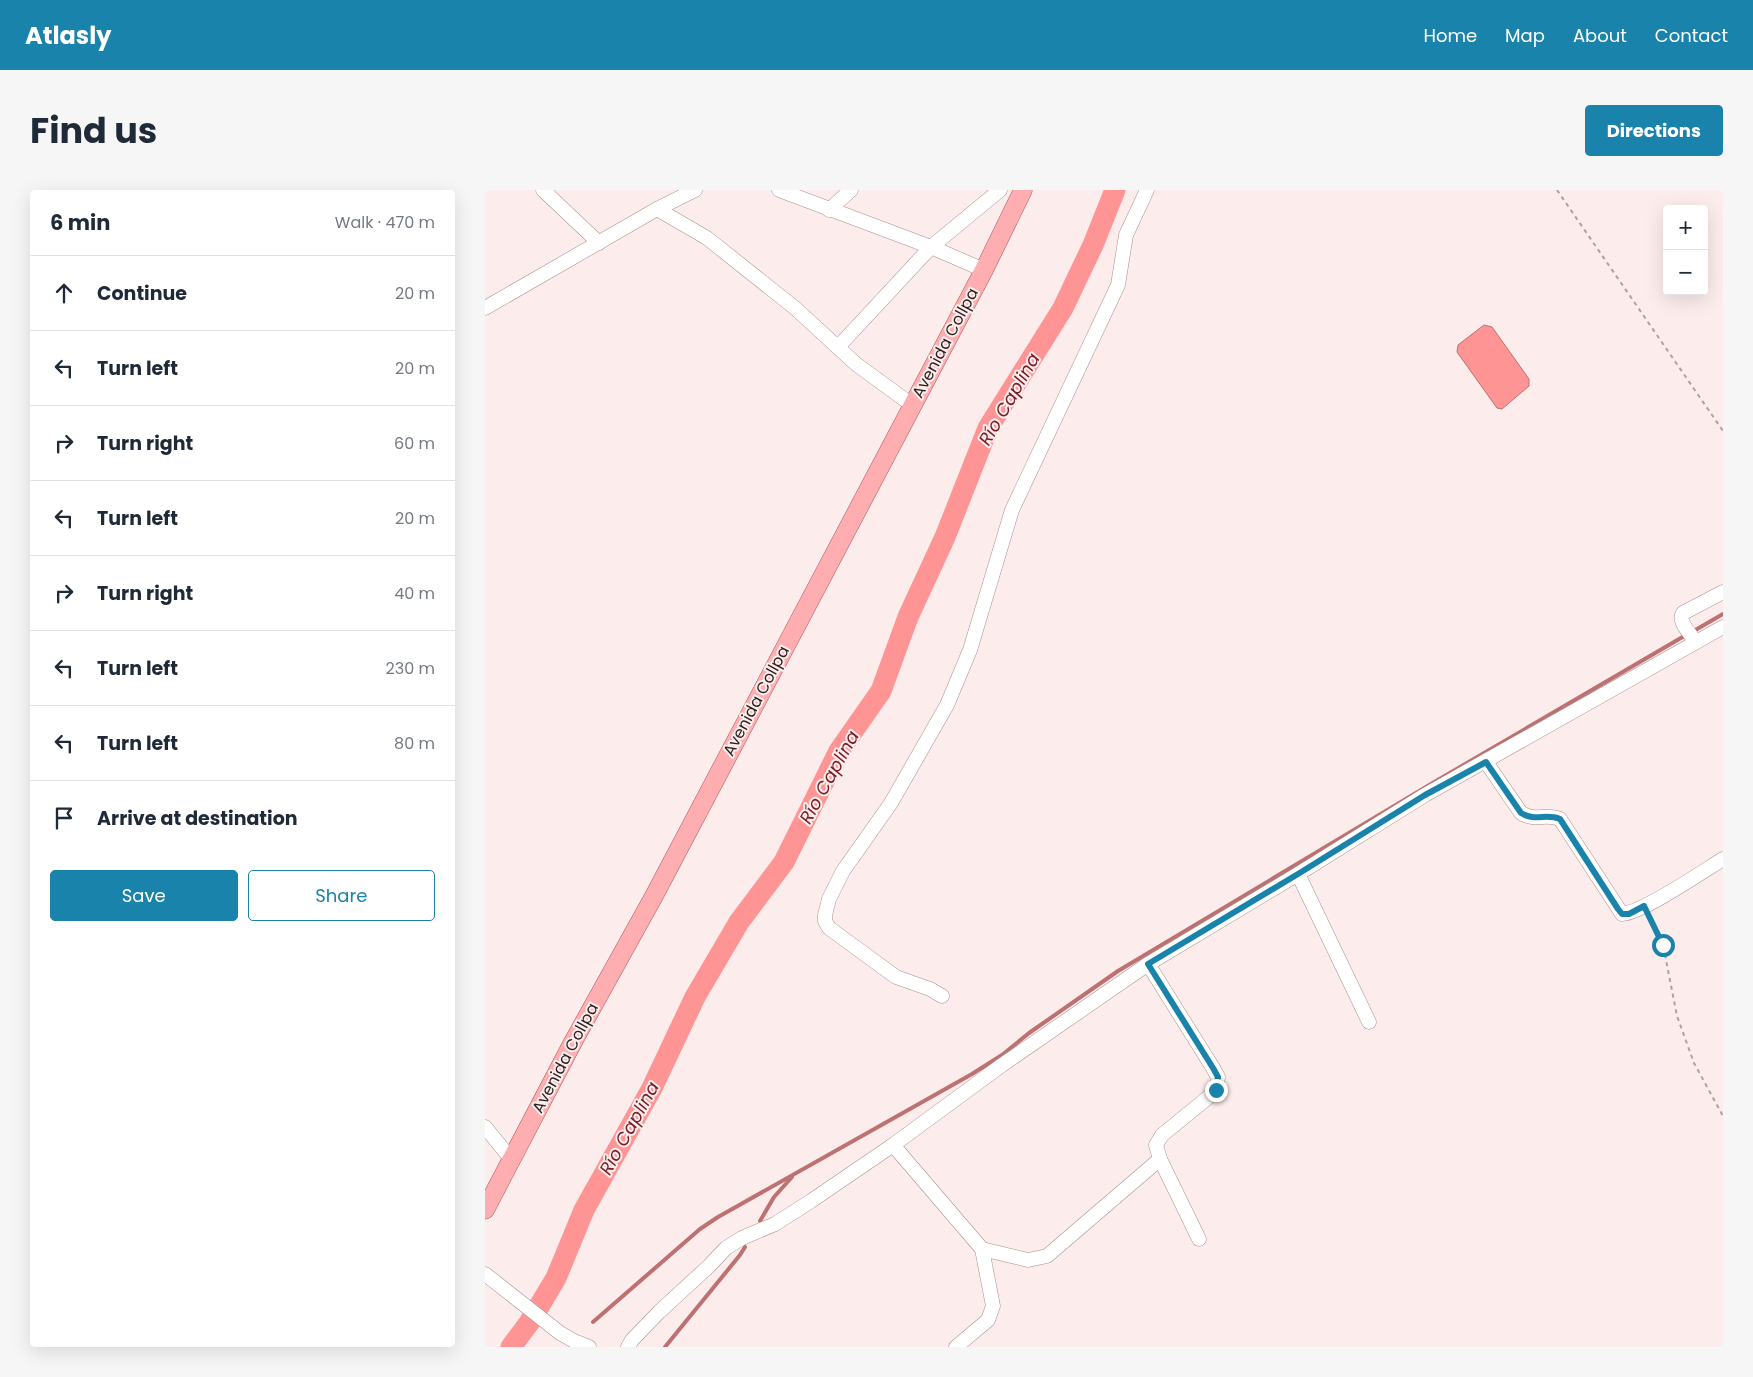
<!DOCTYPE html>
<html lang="en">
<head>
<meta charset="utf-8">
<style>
  body { margin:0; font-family:Poppins,sans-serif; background:#f6f6f7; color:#1f2937 }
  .controls { position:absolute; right:15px; top:15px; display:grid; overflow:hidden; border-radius:5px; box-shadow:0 5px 20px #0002 }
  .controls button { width:45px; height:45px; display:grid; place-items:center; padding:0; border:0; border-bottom:1px solid #e0e1e3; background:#fff; color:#1f2937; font:25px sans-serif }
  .stop { position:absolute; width:15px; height:15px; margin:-11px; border:4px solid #1983ac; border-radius:50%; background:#fff }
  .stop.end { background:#1983ac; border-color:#fff; box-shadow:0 1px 5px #0008 }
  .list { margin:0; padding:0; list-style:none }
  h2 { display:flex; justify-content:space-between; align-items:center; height:65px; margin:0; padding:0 20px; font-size:21px }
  h2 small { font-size:16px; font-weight:400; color:#747a83 }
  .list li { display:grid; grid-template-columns:32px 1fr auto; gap:15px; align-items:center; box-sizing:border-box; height:75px; padding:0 20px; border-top:1px solid #e0e1e3 }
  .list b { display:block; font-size:19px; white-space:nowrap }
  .list em { font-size:16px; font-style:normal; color:#747a83 }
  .actions { display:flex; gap:10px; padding:15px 20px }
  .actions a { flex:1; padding:11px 0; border:1px solid #1983ac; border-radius:5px; text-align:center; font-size:18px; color:#1983ac }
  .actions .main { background:#1983ac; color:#fff }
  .icon { flex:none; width:28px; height:28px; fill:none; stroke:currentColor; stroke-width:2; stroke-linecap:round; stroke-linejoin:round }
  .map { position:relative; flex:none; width:1238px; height:1157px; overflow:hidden; border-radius:5px }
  header { display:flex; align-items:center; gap:30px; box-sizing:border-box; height:70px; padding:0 25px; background:#1983ac; color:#fff }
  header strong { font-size:24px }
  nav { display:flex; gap:28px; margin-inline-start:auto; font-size:18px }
  .intro { display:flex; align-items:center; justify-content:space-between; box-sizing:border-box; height:120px; padding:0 30px }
  h1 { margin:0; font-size:35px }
  .button { padding:12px 22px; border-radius:5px; background:#1983ac; color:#fff; font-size:18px; font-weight:700 }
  main { display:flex; gap:30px; padding:0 30px }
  aside { flex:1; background:#fff; border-radius:5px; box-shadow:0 5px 20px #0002 }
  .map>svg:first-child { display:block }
  .water { fill:#fe9494; stroke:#be7171 }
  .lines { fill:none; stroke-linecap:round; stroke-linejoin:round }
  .stream { stroke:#be7171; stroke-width:4 }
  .river { stroke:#fe9494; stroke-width:21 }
  .minor-casing { stroke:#a99190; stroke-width:15 }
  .major-casing { stroke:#b3585b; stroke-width:19 }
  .path { stroke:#afa1a0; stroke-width:2; stroke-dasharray:4 4; stroke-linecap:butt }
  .minor { stroke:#fff; stroke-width:14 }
  .major { stroke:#feaeb0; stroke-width:18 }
  .route { stroke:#1983ac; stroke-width:6 }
  .labels { text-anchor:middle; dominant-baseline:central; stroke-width:4; stroke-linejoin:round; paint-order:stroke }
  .street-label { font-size:16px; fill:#281e1e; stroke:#fceceb }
  .water-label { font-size:18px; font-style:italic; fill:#781b25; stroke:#fceceb }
</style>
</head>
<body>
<header>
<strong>Atlasly</strong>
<nav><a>Home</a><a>Map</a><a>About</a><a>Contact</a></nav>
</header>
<div class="intro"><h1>Find us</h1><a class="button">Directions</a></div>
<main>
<aside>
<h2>6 min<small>Walk · 470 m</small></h2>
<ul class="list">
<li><svg class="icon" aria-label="ahead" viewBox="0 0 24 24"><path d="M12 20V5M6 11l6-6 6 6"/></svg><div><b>Continue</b></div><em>20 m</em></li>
<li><svg class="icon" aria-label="left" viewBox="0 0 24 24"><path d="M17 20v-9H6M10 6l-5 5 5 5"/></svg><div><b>Turn left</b></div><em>20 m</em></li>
<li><svg class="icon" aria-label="right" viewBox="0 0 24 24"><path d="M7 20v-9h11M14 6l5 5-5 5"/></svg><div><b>Turn right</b></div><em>60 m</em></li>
<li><svg class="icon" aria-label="left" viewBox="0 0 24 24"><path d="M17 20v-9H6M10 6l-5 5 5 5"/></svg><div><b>Turn left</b></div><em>20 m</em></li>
<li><svg class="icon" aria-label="right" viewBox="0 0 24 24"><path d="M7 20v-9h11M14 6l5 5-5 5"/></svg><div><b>Turn right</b></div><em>40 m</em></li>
<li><svg class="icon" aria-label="left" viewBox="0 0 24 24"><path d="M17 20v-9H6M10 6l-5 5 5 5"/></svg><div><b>Turn left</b></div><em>230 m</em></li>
<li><svg class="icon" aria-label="left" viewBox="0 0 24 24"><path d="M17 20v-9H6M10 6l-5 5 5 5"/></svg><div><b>Turn left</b></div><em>80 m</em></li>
<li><svg class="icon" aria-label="arrive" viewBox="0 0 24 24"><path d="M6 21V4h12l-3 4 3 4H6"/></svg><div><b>Arrive at destination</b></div></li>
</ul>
<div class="actions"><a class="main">Save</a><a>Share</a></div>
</aside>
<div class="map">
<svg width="1238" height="1157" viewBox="0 0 1238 1157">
  <rect width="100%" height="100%" fill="#fceceb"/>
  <!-- water -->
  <path class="water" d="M999,135L1007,137L1044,189V196L1017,219L1012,218L972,162L973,155Z"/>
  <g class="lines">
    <!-- stream -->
    <g class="stream">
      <path d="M1207,442L1238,424"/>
      <path d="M275,1031L289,1007L307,987"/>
      <path d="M108,1132L215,1039L233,1027L487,884L517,865L544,843L633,781L946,594L1201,445"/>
      <path d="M180,1157L255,1065L260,1057"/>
    </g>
    <!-- river -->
    <path class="river" d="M26,1157L44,1133L71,1088L99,1020L167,898L210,807L254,732L299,672L354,561L396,501L423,427L460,347L503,238L578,118L608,55L630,0"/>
    <defs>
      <g id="minor">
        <path d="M58,0L114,53"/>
        <path d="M294,0L446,57L499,80"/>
        <path d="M172,19L222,48L310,118L371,174L427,215"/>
        <path d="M344,20L366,0"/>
        <path d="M0,118L172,19L210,0"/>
        <path d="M353,157L446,57L515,0"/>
        <path d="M1211,452C1206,444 1192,432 1198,423L1238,402"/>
        <path d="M1001,572L1036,623C1051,632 1060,623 1075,629L1137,724C1157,723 1217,682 1238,669"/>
        <path d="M813,684L884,832"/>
        <path d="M663,774L728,878L733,887L731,901L677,945L671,955L675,969L714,1049"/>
        <path d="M457,806L445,799L411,787L344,738L340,731V725L344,709L358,681L406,613L462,515L485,460L527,320L633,95L641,45L662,0"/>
        <path d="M0,937L27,970"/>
        <path d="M408,955L497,1059L508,1116L503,1130L471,1157"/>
        <path d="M497,1059L543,1070L562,1066L675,969"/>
        <path d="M0,1084L75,1143L89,1151L104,1157"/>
        <path d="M143,1157L147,1150L174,1122L224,1076L241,1058L257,1048L290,1034L326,1011L408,955L517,875L663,774L813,684L940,605L1238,437"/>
      </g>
      <path id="major" d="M0,1020L88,852L169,706L499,80L538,0"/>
    </defs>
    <!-- minor casing -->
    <use href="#minor" class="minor-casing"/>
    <!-- major casing -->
    <use href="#major" class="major-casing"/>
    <!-- path -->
    <g class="path">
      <path d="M1072,0L1238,241"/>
      <path d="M1164,728L1178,755L1192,826L1209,873L1238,926"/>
    </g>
    <!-- minor -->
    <use href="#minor" class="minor"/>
    <!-- major -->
    <use href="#major" class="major"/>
  </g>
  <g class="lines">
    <!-- route -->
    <path class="route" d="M731,900L733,887L728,878L663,774L813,684L940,605L1001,572L1036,623C1051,632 1060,623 1075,629L1133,719L1137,724H1144L1159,716L1178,755"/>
  </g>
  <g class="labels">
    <!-- street labels -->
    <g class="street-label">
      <text transform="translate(460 153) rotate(-62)">Avenida Collpa</text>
      <text transform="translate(271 511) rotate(-62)">Avenida Collpa</text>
      <text transform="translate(80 868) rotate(-62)">Avenida Collpa</text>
    </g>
    <!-- water labels -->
    <g class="water-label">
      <text transform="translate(524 209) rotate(-60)">Río Caplina</text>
      <text transform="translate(344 587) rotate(-61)">Río Caplina</text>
      <text transform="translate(144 938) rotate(-61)">Río Caplina</text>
    </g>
  </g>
</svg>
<div class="controls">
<button>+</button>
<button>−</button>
</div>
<div class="stop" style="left:1178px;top:755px"></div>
<div class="stop end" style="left:731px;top:900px"></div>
</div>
</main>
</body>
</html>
